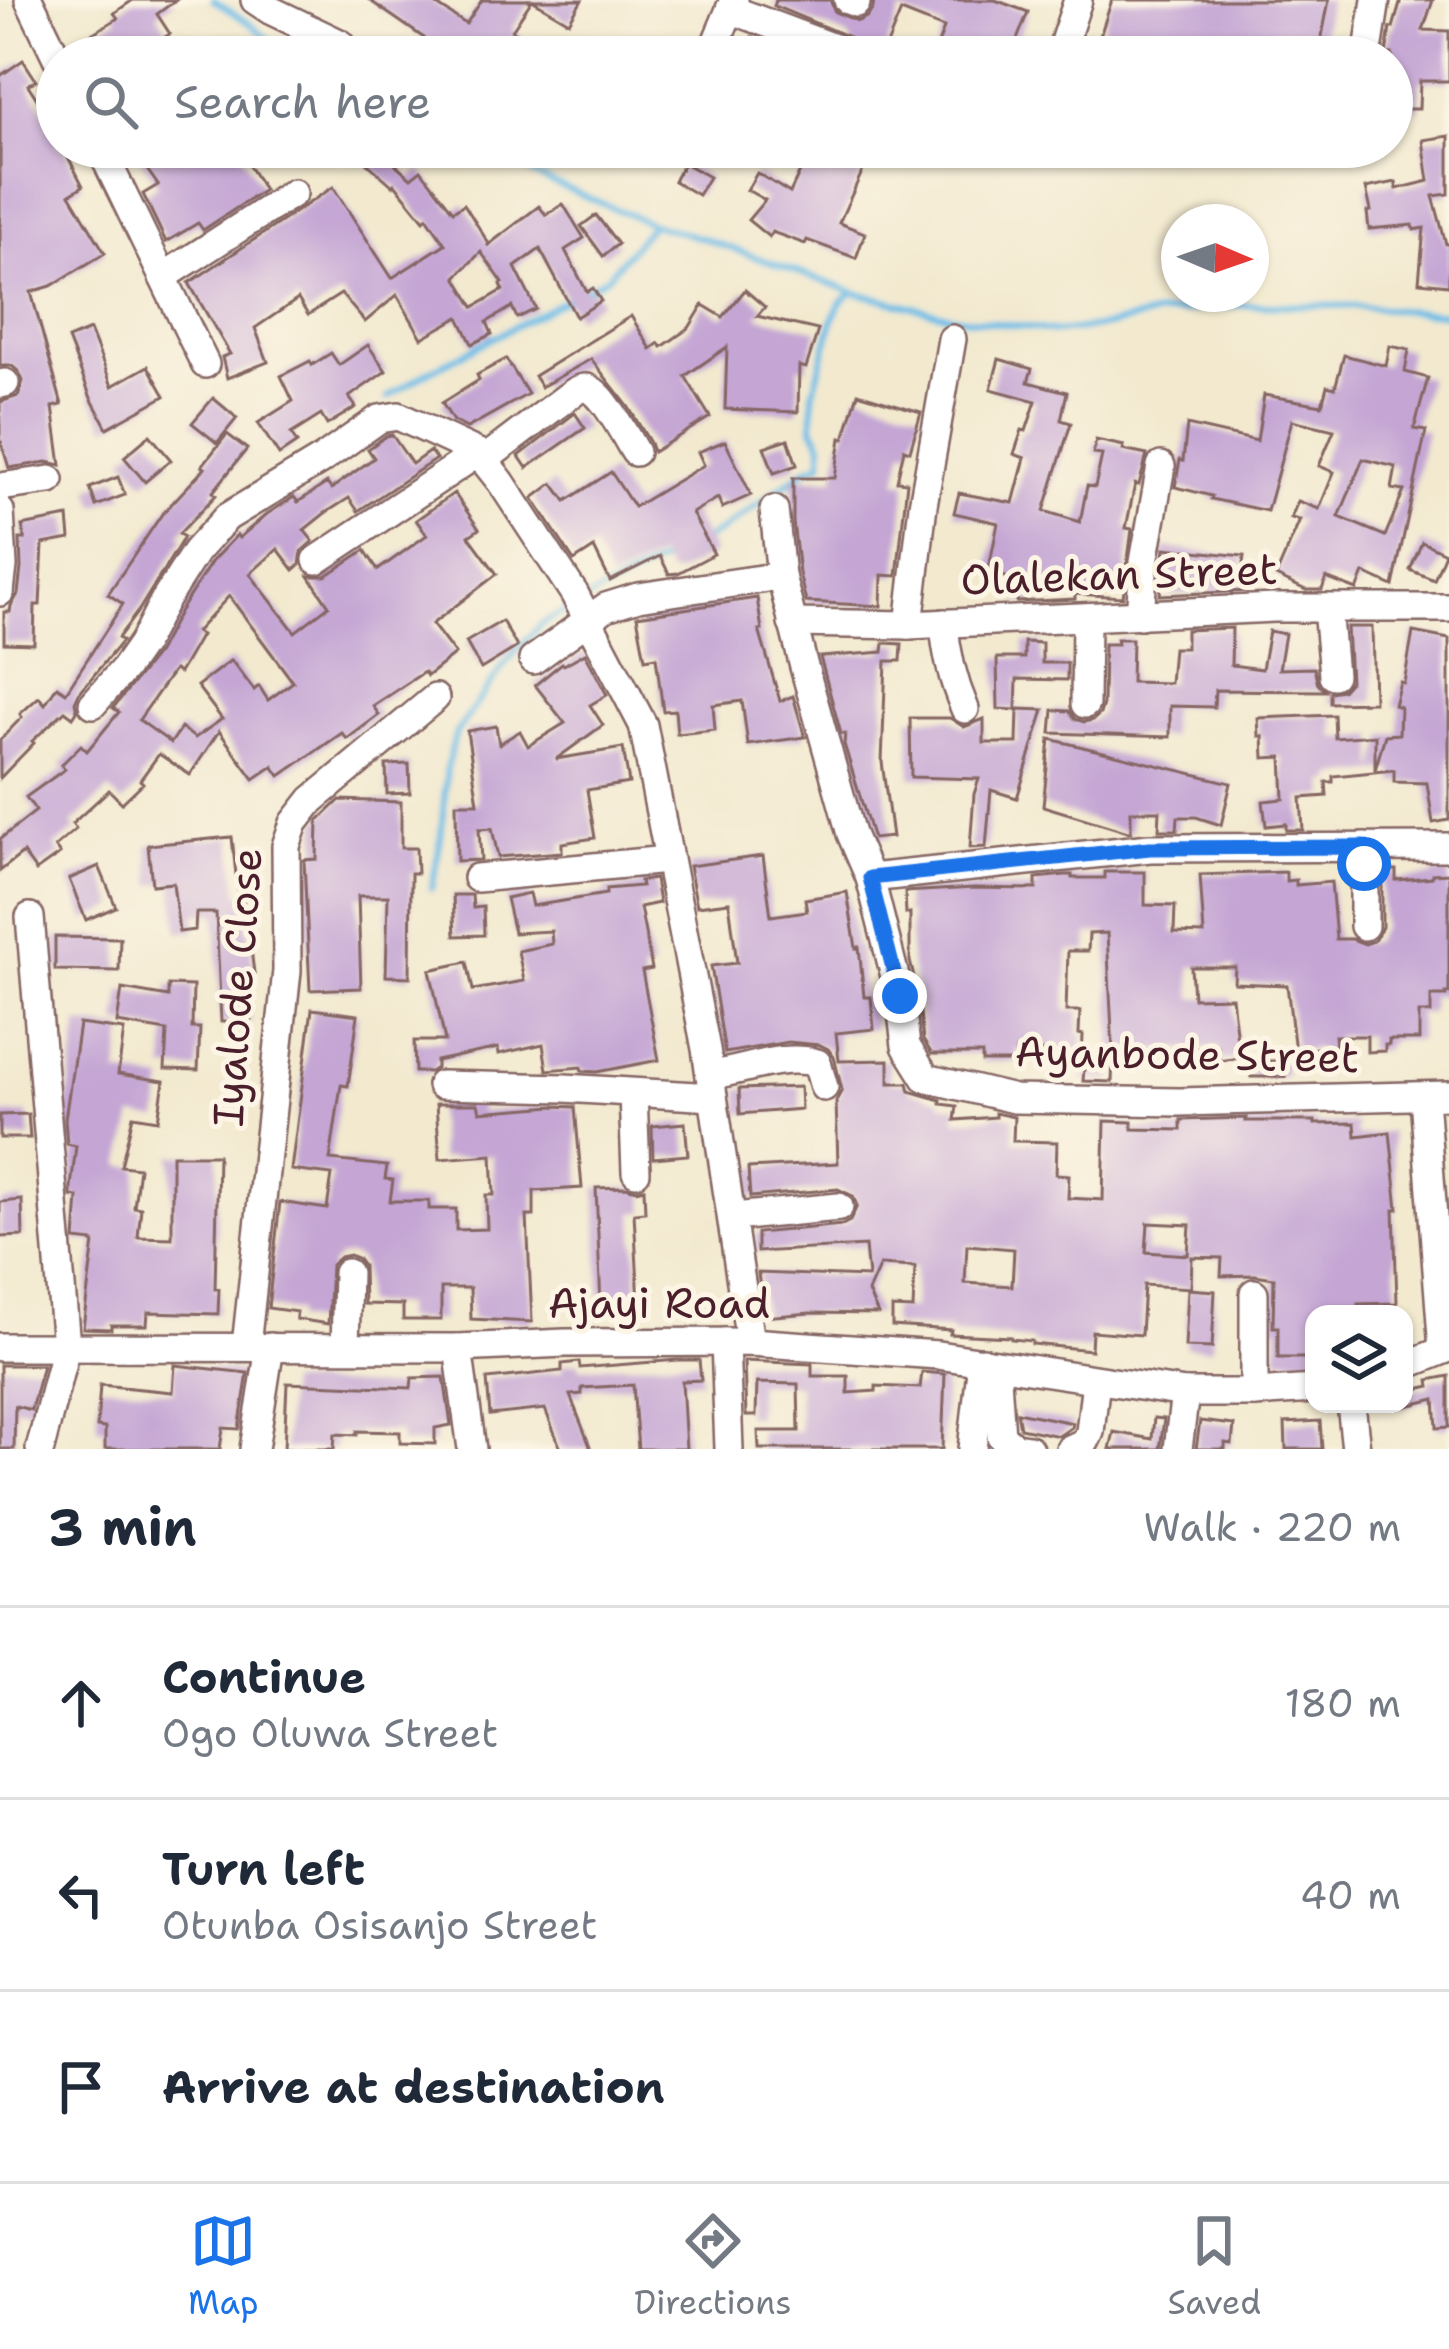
<!DOCTYPE html>
<html lang="en">
<head>
<meta charset="utf-8">
<style>
  body { margin:0; font-family:"Shantell Sans",sans-serif; background:#f6f6f7; color:#1f2937 }
  .controls { position:absolute; right:36px; bottom:36px; display:grid; overflow:hidden; border-radius:24px; box-shadow:0 3px 9px #0004 }
  .controls button { width:108px; height:108px; display:grid; place-items:center; padding:0; border:0; border-bottom:3px solid #e0e1e3; background:#fff; color:#1f2937; font:60px sans-serif }
  .compass { position:absolute; left:1161px; top:204px; width:108px; height:108px; border-radius:50%; background:#fff; box-shadow:0 3px 9px #0004; rotate:92deg }
  .stop { position:absolute; width:36px; height:36px; margin:-27px; border:9px solid #1a73e8; border-radius:50%; background:#fff }
  .stop.end { background:#1a73e8; border-color:#fff; box-shadow:0 3px 12px #0008 }
  .list { margin:0; padding:0; list-style:none }
  h2 { display:flex; justify-content:space-between; align-items:center; height:156px; margin:0; padding:0 48px; font-size:51px }
  h2 small { font-size:39px; font-weight:400; color:#747a83 }
  .list li { display:grid; grid-template-columns:78px 1fr auto; gap:36px; align-items:center; box-sizing:border-box; height:192px; padding:0 48px; border-top:3px solid #e0e1e3 }
  .list b { display:block; font-size:45px; white-space:nowrap }
  .list p { margin:0; font-size:39px; white-space:nowrap; color:#747a83 }
  .list em { font-size:39px; font-style:normal; color:#747a83 }
  .icon { flex:none; width:66px; height:66px; fill:none; stroke:currentColor; stroke-width:2; stroke-linecap:round; stroke-linejoin:round }
  .map { position:relative; flex:none; width:1449px; height:1449px; overflow:hidden }
  .search { position:absolute; background:#fff; box-shadow:0 3px 9px #0004; left:36px; right:36px; top:36px; height:132px; display:flex; align-items:center; gap:30px; box-sizing:border-box; padding:0 42px; border-radius:66px; color:#747a83; font-size:45px }
  .sheet { height:732px; background:#fff }
  nav { display:flex; justify-content:space-around; align-items:center; box-sizing:border-box; height:168px; border-top:3px solid #e0e1e3; background:#fff; font-size:33px; color:#747a83 }
  nav a { display:grid; justify-items:center; gap:6px }
  nav .on { color:#1a73e8 }
  .map>svg:first-child { display:block }
  .lines { fill:none; stroke-linecap:round; stroke-linejoin:round }
  .stream { stroke:#6dbee8; stroke-width:6 }
  .building { fill:#c4a5d4; fill-rule:evenodd }
  .minor-casing { stroke:#856664; stroke-width:32 }
  .minor { stroke:#fff; stroke-width:27 }
  .route { stroke:#1a73e8; stroke-width:15 }
  .labels { text-anchor:middle; dominant-baseline:central; stroke-width:10; stroke-linejoin:round; paint-order:stroke }
  .street-label { font-size:42px; fill:#4a1f2b; stroke:#fcf5e5 }
</style>
</head>
<body>
<div class="map">
<svg width="1449" height="1449" viewBox="0 0 1449 1449">
  <rect width="100%" height="100%" fill="#fcf5e5"/>
  <filter id="ink" filterUnits="userSpaceOnUse"><feTurbulence type="fractalNoise" baseFrequency=".00833" numOctaves="2"/><feDisplacementMap in="SourceGraphic" scale="24" xChannelSelector="R" yChannelSelector="G"/><feConvolveMatrix kernelMatrix="1 2 1 2 8 2 1 2 1" color-interpolation-filters="sRGB"/></filter>
  <filter id="wash" filterUnits="userSpaceOnUse"><feTurbulence type="fractalNoise" baseFrequency=".004" numOctaves="4" result="noise"/><feDisplacementMap in="SourceGraphic" scale="48" xChannelSelector="R" yChannelSelector="G"/><feGaussianBlur stdDeviation="2.7" result="paint"/><feColorMatrix in="noise" values="0 0 0 0 0 0 0 0 0 0 0 0 0 0 0 0 0 1.4 0 .05"/><feComposite in="paint" operator="in"/></filter>
  <g filter="url(#wash)">
    <rect width="100%" height="100%" fill="#f2e9cf"/>
    <g class="lines">
      <!-- stream -->
      <g class="stream">
        <path d="M213,0L249,23L290,57"/>
        <path d="M490,147L536,176L652,224L702,238L853,292L951,316L1057,332L1107,326L1158,314L1240,305L1355,306L1449,314"/>
        <path d="M580,292L607,277L652,224"/>
        <path d="M388,397L424,374L569,298"/>
        <path d="M703,540L721,531L808,468L822,463V444L813,427V394L833,320L840,303L853,292"/>
        <path d="M586,600L665,560"/>
        <path d="M432,888L441,837L447,765L456,733L505,664L541,624L574,606"/>
      </g>
    </g>
    <g id="blocks">
      <!-- building -->
      <g class="building">
        <path d="M133,0H176L157,14L170,34L130,57H90L80,41L118,18L114,13Z"/>
        <path d="M369,0H429L466,24L482,0H532L512,30L528,41L561,57H439L420,44L424,38Z"/>
        <path d="M532,0H582L569,22Z"/>
        <path d="M776,0H830L835,12L858,21L868,16L873,8L874,0H995L1028,12L1010,57H933L944,28L901,11L882,57H852L854,47L849,37L774,6Z"/>
        <path d="M1112,0H1329L1318,57H1212L1217,42L1189,38L1180,57H1093Z"/>
        <path d="M1401,0H1433L1423,30L1449,31V81H1420L1419,109H1392V54H1386L1390,28H1393Z"/>
        <path d="M752,37L806,57H744Z"/>
        <path d="M23,60L36,80L28,85L57,130V147H63L83,186L70,194L105,253L51,286L31,292L62,405L53,407L61,465L47,462L9,468L0,438V402L18,396L23,381L19,372L12,366H0V76Z"/>
        <path d="M1449,136V194L1433,196L1446,244H1449V285L1419,282L1424,228L1414,230L1413,225L1369,229L1367,212L1371,211L1366,188L1396,182L1397,189L1429,181L1423,140Z"/>
        <path d="M131,147H237L264,190L203,230L198,223L166,242L143,194L158,185Z"/>
        <path d="M379,150L411,178L421,170L453,211L464,204L489,244L487,246L539,206L546,215L563,204L584,238L565,250L587,292L593,288L601,301L576,317L540,249L515,267L536,309L517,318L512,307L487,322L492,334L472,344L459,317L422,338L397,295L365,322L341,294L308,315L298,299L255,328L268,362L227,378L222,357L230,354L189,283L333,187L392,278L445,244L427,217L424,220L395,184L393,186L367,163ZM481,252L503,283L501,284L503,290L474,307L456,277Z"/>
        <path d="M810,150L846,167L852,154L867,161L839,223L865,233L856,258L807,240L805,244L772,232L769,237L748,220L765,200L747,190L757,173L790,193Z"/>
        <path d="M684,163L709,177L698,195L674,181Z"/>
        <path d="M596,215L618,244L603,256L581,226Z"/>
        <path d="M745,290L765,307L757,316L818,330L806,368L799,366L798,412L725,409L727,347L685,376L710,417L653,452L650,443L628,406L591,359L541,387L534,376L631,316L651,349L659,343L662,347L689,328L703,305L723,317Z"/>
        <path d="M90,330L112,386L148,366L165,396L107,428L91,398L68,339Z"/>
        <path d="M368,345L386,371L349,397L356,407L327,425L321,415L291,434L297,443L279,455L258,423L293,401L281,376L310,361L312,365L331,353L339,365Z"/>
        <path d="M1390,346L1409,350L1405,372L1428,378L1414,429L1426,431L1393,586L1364,573L1357,590L1326,578L1322,590H1306L1276,576L1300,520L1291,518L1298,501L1319,509L1334,472L1319,466L1334,430L1292,420L1267,511L1211,499L1212,496L1175,487L1180,460L1183,461L1187,425L1257,441L1264,395L1322,405L1327,386L1335,388L1344,355L1386,366ZM1363,459L1396,467L1392,489L1404,491L1385,536L1339,517Z"/>
        <path d="M506,359L528,394L467,428L453,421L442,403L479,380L477,375Z"/>
        <path d="M999,359L1032,369L1028,382L1067,392L1061,420L1071,423L1044,511L1080,522L1087,486L1095,487L1102,455L1093,454L1096,440L1124,446L1123,450L1147,455L1139,485L1135,484L1126,528L1132,529L1123,597L1075,594V599L1017,602L1019,580L988,573L998,523L954,513L959,493L1013,503L1025,458L1014,454L1022,430L1026,431L1036,401L991,389Z"/>
        <path d="M858,393L921,412L910,451L904,449L897,481L907,482L897,576L882,575L881,606L806,602L799,573L793,522V478H835L841,438L844,439Z"/>
        <path d="M213,398L237,418L217,443L192,423Z"/>
        <path d="M575,413L585,428L527,468L519,456Z"/>
        <path d="M227,434L247,449L213,492L216,495L179,534L184,537L139,610L118,638L122,641L79,693L75,702L77,711L73,717L65,711L32,741L34,743L0,778V740L22,717L20,714L39,697L45,704L57,686L66,692L123,604L108,594L162,514L205,468L202,466Z"/>
        <path d="M150,435L171,460L145,482L124,457Z"/>
        <path d="M392,435L412,464L430,451L436,459L358,511L349,498L324,514L304,530L313,541L302,551L300,565L294,570L278,549L250,574L295,632L329,606L309,576H326L365,550L378,570L427,535L416,520L454,493L479,529L469,536L497,574L432,624L455,654L427,676L424,672L373,706L379,715L347,739L342,733L280,776L273,766L254,779L219,731L190,775L159,754L140,780L143,783L122,803L109,790L72,824L76,829L55,847L60,854L36,871L23,853L0,871V839L36,811L26,797L65,769L61,765L81,745L87,751L119,712L113,708L158,652L179,612L212,561L237,535L239,538L267,514L294,497L298,502L327,483L331,489L374,458L368,449L386,436ZM229,596L293,682L268,700L259,686L254,690L231,660L197,686L222,719L195,738L181,728L171,743L139,720L174,670L179,673L201,635L196,632Z"/>
        <path d="M788,439L797,465L774,473L764,447Z"/>
        <path d="M725,441L751,495L722,508L718,498L692,513L714,554L678,573L669,574L660,556L610,581L594,548L574,561L533,498L553,483L566,501L611,472L634,507L704,465L698,452Z"/>
        <path d="M118,477L125,495L96,506L90,488Z"/>
        <path d="M68,517L70,539L43,544L40,605H35L34,644L4,643V612H10L11,606L18,594L21,568L20,539H25L22,526Z"/>
        <path d="M1422,542L1445,553L1434,580L1410,570Z"/>
        <path d="M1165,548L1244,556L1242,572L1253,573L1248,591L1160,595Z"/>
        <path d="M757,598L762,630H759L780,701L793,696L805,737L748,745L742,701L713,705L715,730L677,734L675,710L663,711L656,657L645,659L637,616Z"/>
        <path d="M502,621L517,647L481,669L466,642Z"/>
        <path d="M1347,627H1372L1374,702L1330,703V692L1342,690L1350,681Z"/>
        <path d="M1232,628L1231,665L1262,669L1269,631L1285,634L1279,669L1314,668L1318,684L1325,691L1215,690L1214,707L1170,706V737L1051,733L1053,710L1069,711L1075,719L1084,722L1093,720L1100,714L1103,704L1104,644H1117V639H1132L1131,682L1170,683L1173,648H1186V630Z"/>
        <path d="M1413,632L1449,639V820L1433,823L1427,783L1394,782V770L1333,776V782H1326L1327,796L1301,798L1303,830H1286V824L1266,826L1263,801L1284,799L1282,757L1264,758L1263,736H1259L1258,718L1334,715L1335,738L1375,735V770L1385,735L1399,734L1400,707L1394,705L1400,682L1404,683Z"/>
        <path d="M1024,642L1042,643V663H1067V680L1017,679L1016,710L998,709L997,658H1024Z"/>
        <path d="M884,643L902,644L901,661H886L882,762L892,837L873,839L844,744L845,734H841L820,657L883,652Z"/>
        <path d="M585,653L607,695L590,705L603,725L556,759L623,748L629,783L587,790L595,838L562,843V852L498,857L492,828L479,829L481,860L457,861L456,803H478L467,731L496,726L499,744L520,731L528,746L565,723L535,685L562,663L564,665Z"/>
        <path d="M1018,709L1044,710L1017,798L991,790L986,847L970,848L974,794L979,779L911,777L910,718H950L964,727L984,719V743H1017Z"/>
        <path d="M1050,739L1231,783L1221,825L1196,817H1178L1177,830H1159L1160,811H1131V832H1128L1043,806Z"/>
        <path d="M409,764L410,793L387,794L386,765Z"/>
        <path d="M340,800L401,802V848H416L417,873H411L410,977L386,976L388,896H358L361,988L310,990L304,860L317,859L318,821Z"/>
        <path d="M232,837L238,894L242,893L251,949L254,973H249L251,1021L221,1022L216,913H196L195,930L179,932L173,883L152,885L148,845Z"/>
        <path d="M763,856L771,916L807,911L805,899L847,892L856,948L859,947L864,997H871L874,1029L836,1033L839,1061L889,1060V1083H908L910,1091L941,1100V1104L957,1106L955,1120L995,1117V1113L1014,1117L1013,1141L1057,1142L1056,1174L1069,1175L1068,1198L1103,1200L1105,1121L1132,1122V1129L1181,1130V1120L1247,1118L1246,1121H1315V1124L1355,1123L1356,1136L1390,1132L1398,1209H1394L1397,1303L1358,1304V1314H1314V1358H1278V1327H1273L1274,1278L1255,1275L1221,1276L1222,1258L1192,1257L1191,1288L1144,1285L1141,1335L1092,1331L1091,1350L1032,1344V1341L1011,1339V1337L950,1334L951,1330L892,1326V1308L913,1309L915,1267L880,1265L868,1292L878,1314L810,1313L764,1317L758,1273L868,1277L865,1246L757,1252V1233L842,1225L850,1221L857,1206L853,1196L838,1189L750,1197L748,1168L838,1163L836,1101L842,1090L834,1057L828,1049L820,1045L788,1042L725,1053L711,966L737,963L729,902L697,906L689,866ZM1148,1223L1190,1225L1188,1255L1146,1252ZM967,1245L1014,1249L1012,1286L965,1283Z"/>
        <path d="M99,866L116,907L86,920L69,879Z"/>
        <path d="M1382,870H1396V880L1432,877V874L1449,873V993H1446V996H1431V1013H1419V1040H1389V1045H1385V1051L1367,1052V1036H1335L1337,1056L1319,1058L1318,1048L1295,1051L1287,985L1234,983L1235,967H1191L1193,998L1232,997L1239,1058L1220,1061L1218,1047L1113,1052L1107,933L1089,934L1088,951H1068L1066,1011H1080L1079,1034L1083,1035L1082,1060L1056,1059V1052L1016,1050V1062H982V1054H932L923,1040L918,994L910,961V913L906,914L905,892L974,888L1036,889V878L1065,875H1072V878H1105V872H1145V905L1175,906L1174,933L1204,934L1200,875L1286,872V881L1296,880V885L1331,882L1336,939H1352L1365,944L1374,941L1382,927Z"/>
        <path d="M655,879L659,903L640,907L652,969L642,971L659,1060L597,1072L582,1071L581,1067L547,1070L543,1044L499,1054L498,1048L436,1061V1068L430,1072H415L414,1041H445L430,970L467,962L473,990L524,981L518,951L552,944L551,931L514,933L506,898L529,893L532,906L606,894V889L641,886L640,881Z"/>
        <path d="M453,895H472L473,908L483,907L484,935L455,936Z"/>
        <path d="M55,937L120,938L119,971L55,970Z"/>
        <path d="M168,985L193,986L192,1028H200L198,1070L165,1069L167,1031L117,1023L122,989L168,997Z"/>
        <path d="M312,1009L358,1015L348,1086L341,1085L330,1160L387,1166L385,1179L393,1180L390,1201H429V1209H456V1230L487,1229L486,1195H494L492,1155L440,1159L436,1104H478L480,1112L554,1106L575,1107L582,1188L534,1191V1216H527L532,1322L471,1319L470,1288H441V1320H403V1305L364,1304L363,1266L357,1258L349,1255L340,1257L331,1265L328,1324L296,1319L297,1312L268,1308L280,1202L327,1209L332,1175L291,1170Z"/>
        <path d="M79,1024L124,1030L118,1074L164,1081L158,1120L133,1116L121,1166L139,1168L134,1207L141,1208L138,1237L172,1238V1155H218L215,1289H219L218,1314L148,1312L147,1325H111V1329L83,1328L94,1242L75,1240L78,1197L71,1196V1187L76,1146L67,1144L65,1119Z"/>
        <path d="M1085,1056L1113,1058L1112,1082L1083,1081Z"/>
        <path d="M1251,1061H1286L1285,1077H1251Z"/>
        <path d="M800,1087L801,1109L740,1114L739,1089Z"/>
        <path d="M28,1114L30,1138H0V1115Z"/>
        <path d="M685,1123L688,1155L653,1158L652,1126Z"/>
        <path d="M626,1187L636,1190L644,1188L645,1212L634,1213L639,1303L601,1306L596,1188Z"/>
        <path d="M22,1200L23,1236L0,1237V1202Z"/>
        <path d="M1188,1289L1215,1291L1212,1348L1185,1347Z"/>
        <path d="M678,1360H699L701,1380L682,1381L686,1449H638L633,1385L582,1388V1394L570,1395L591,1449H561L545,1409L490,1415L487,1379L562,1371V1364L579,1362L580,1368Z"/>
        <path d="M744,1361L812,1364V1376H848V1393L876,1391V1386L920,1388L922,1372L945,1374L942,1449H759L758,1431H799L798,1384L757,1383L756,1416H746Z"/>
        <path d="M0,1365H43L31,1410L15,1406L14,1449H0Z"/>
        <path d="M175,1365L248,1373L239,1429L223,1428L220,1449H105V1428L97,1427L100,1385L173,1392Z"/>
        <path d="M1449,1376V1427L1437,1428L1435,1399L1399,1408V1404H1404V1392L1430,1386L1429,1380Z"/>
        <path d="M444,1377L451,1425L435,1428V1444L400,1443V1432L357,1431V1435L335,1434L334,1449H284L287,1383L411,1388L412,1378Z"/>
        <path d="M1017,1412L1073,1423L1072,1427L1059,1436L1020,1428Z"/>
        <path d="M1154,1418L1164,1419L1160,1449H1110L1114,1432L1152,1439Z"/>
        <path d="M1200,1421L1234,1425L1232,1444L1225,1443V1449H1196Z"/>
        <path d="M1320,1421L1322,1449H1286L1285,1423Z"/>
      </g>
    </g>
  </g>
  <g filter="url(#ink)">
    <use href="#blocks" fill-opacity="0" stroke="#856664" stroke-width="3"/>
    <g class="lines">
      <defs>
        <g id="minor">
          <path d="M29,0L57,58"/>
          <path d="M255,0L270,10L341,44"/>
          <path d="M848,0L856,3"/>
          <path d="M730,9L836,49"/>
          <path d="M1062,48L1078,0"/>
          <path d="M710,57L734,0"/>
          <path d="M1367,57L1376,0"/>
          <path d="M100,147L205,364"/>
          <path d="M163,277L293,193"/>
          <path d="M0,384L5,383"/>
          <path d="M484,460L567,397C573,393 579,388 586,388C602,389 626,438 635,452"/>
          <path d="M0,487L50,480"/>
          <path d="M774,510L781,576L804,667L851,834L870,878L900,996L906,1046L926,1078L1014,1099L1179,1102L1449,1095"/>
          <path d="M0,511L3,566L0,592"/>
          <path d="M317,560L478,453"/>
          <path d="M1327,608L1333,675"/>
          <path d="M1140,615L1144,562L1161,466"/>
          <path d="M792,623L909,625L1275,608H1449"/>
          <path d="M944,623C946,654 953,681 965,709"/>
          <path d="M909,625L923,505L952,339"/>
          <path d="M533,660L606,607L638,597L781,576"/>
          <path d="M93,704L124,669L143,642L163,603L196,551L227,517L321,460L379,419L398,416L478,453L501,482L574,593L643,725L706,1049L750,1342"/>
          <path d="M1085,704L1086,618"/>
          <path d="M477,878L667,860"/>
          <path d="M870,878L1150,848L1449,847"/>
          <path d="M30,917L66,1346L40,1449"/>
          <path d="M1364,926V847"/>
          <path d="M710,1075C746,1071 781,1053 817,1063L824,1087"/>
          <path d="M441,1085L564,1088L713,1097"/>
          <path d="M633,1094L636,1172"/>
          <path d="M1424,1097L1443,1350"/>
          <path d="M733,1217L839,1207"/>
          <path d="M1254,1293V1393"/>
          <path d="M725,1342L729,1449"/>
          <path d="M246,1346L287,971L286,846L294,823L312,800L435,698"/>
          <path d="M0,1347L458,1348L565,1343L750,1342L938,1355L1185,1393H1254L1314,1389"/>
          <path d="M345,1347L347,1273"/>
          <path d="M458,1348L472,1449"/>
          <path d="M996,1364L1001,1436L1015,1447L1029,1449"/>
          <path d="M1404,1366L1449,1348"/>
          <path d="M1351,1404L1356,1449"/>
          <path d="M254,1449L270,1347"/>
          <path d="M972,1449L982,1361"/>
          <path d="M1070,1449L1085,1442L1090,1432L1096,1380"/>
          <path d="M1178,1449L1185,1393"/>
        </g>
      </defs>
      <!-- minor casing -->
      <use href="#minor" class="minor-casing"/>
      <!-- minor -->
      <use href="#minor" class="minor"/>
    </g>
  </g>
  <g class="lines" filter="url(#ink)">
    <!-- route -->
    <path class="route" d="M900,996L870,878L1150,848L1364,847V864"/>
  </g>
  <g class="labels">
    <!-- street labels -->
    <g class="street-label">
      <text transform="translate(1119 574) rotate(-2)">Olalekan Street</text>
      <text transform="translate(237 987) rotate(-86)">Iyalode Close</text>
      <text transform="translate(1187 1054) rotate(1)">Ayanbode Street</text>
      <text x="659" y="1303">Ajayi Road</text>
    </g>
  </g>
</svg>
<div class="controls">
<button><svg class="icon" aria-label="layers" viewBox="0 0 24 24"><path d="M12 4l9 5-9 5-9-5zM3 14l9 5 9-5"/></svg></button>
</div>
<svg class="compass" viewBox="-18 -18 36 36"><path d="M0-13l5 13h-10z" fill="#e53935"/><path d="M0 13l5-13h-10z" fill="#747a83"/></svg>
<div class="stop" style="left:1364px;top:864px"></div>
<div class="stop end" style="left:900px;top:996px"></div>
<div class="search"><svg class="icon" aria-label="search" viewBox="0 0 24 24"><circle cx="10" cy="10" r="6"/><path d="M15 15l6 6"/></svg>Search here</div>
</div>
<section class="sheet">
<h2>3 min<small>Walk · 220 m</small></h2>
<ul class="list">
<li><svg class="icon" aria-label="ahead" viewBox="0 0 24 24"><path d="M12 20V5M6 11l6-6 6 6"/></svg><div><b>Continue</b><p>Ogo Oluwa Street</p></div><em>180 m</em></li>
<li><svg class="icon" aria-label="left" viewBox="0 0 24 24"><path d="M17 20v-9H6M10 6l-5 5 5 5"/></svg><div><b>Turn left</b><p>Otunba Osisanjo Street</p></div><em>40 m</em></li>
<li><svg class="icon" aria-label="arrive" viewBox="0 0 24 24"><path d="M6 21V4h12l-3 4 3 4H6"/></svg><div><b>Arrive at destination</b></div></li>
</ul>
</section>
<nav>
<a class="on"><svg class="icon" aria-label="map" viewBox="0 0 24 24"><path d="M3 6l6-2 6 2 6-2v14l-6 2-6-2-6 2zM9 4v14M15 6v14"/></svg>Map</a>
<a><svg class="icon" aria-label="directions" viewBox="0 0 24 24"><path d="M12 3l9 9-9 9-9-9zM9 14v-3h6M13 9l2 2-2 2"/></svg>Directions</a>
<a><svg class="icon" aria-label="saved" viewBox="0 0 24 24"><path d="M7 4h10v16l-5-4-5 4z"/></svg>Saved</a>
</nav>
</body>
</html>
